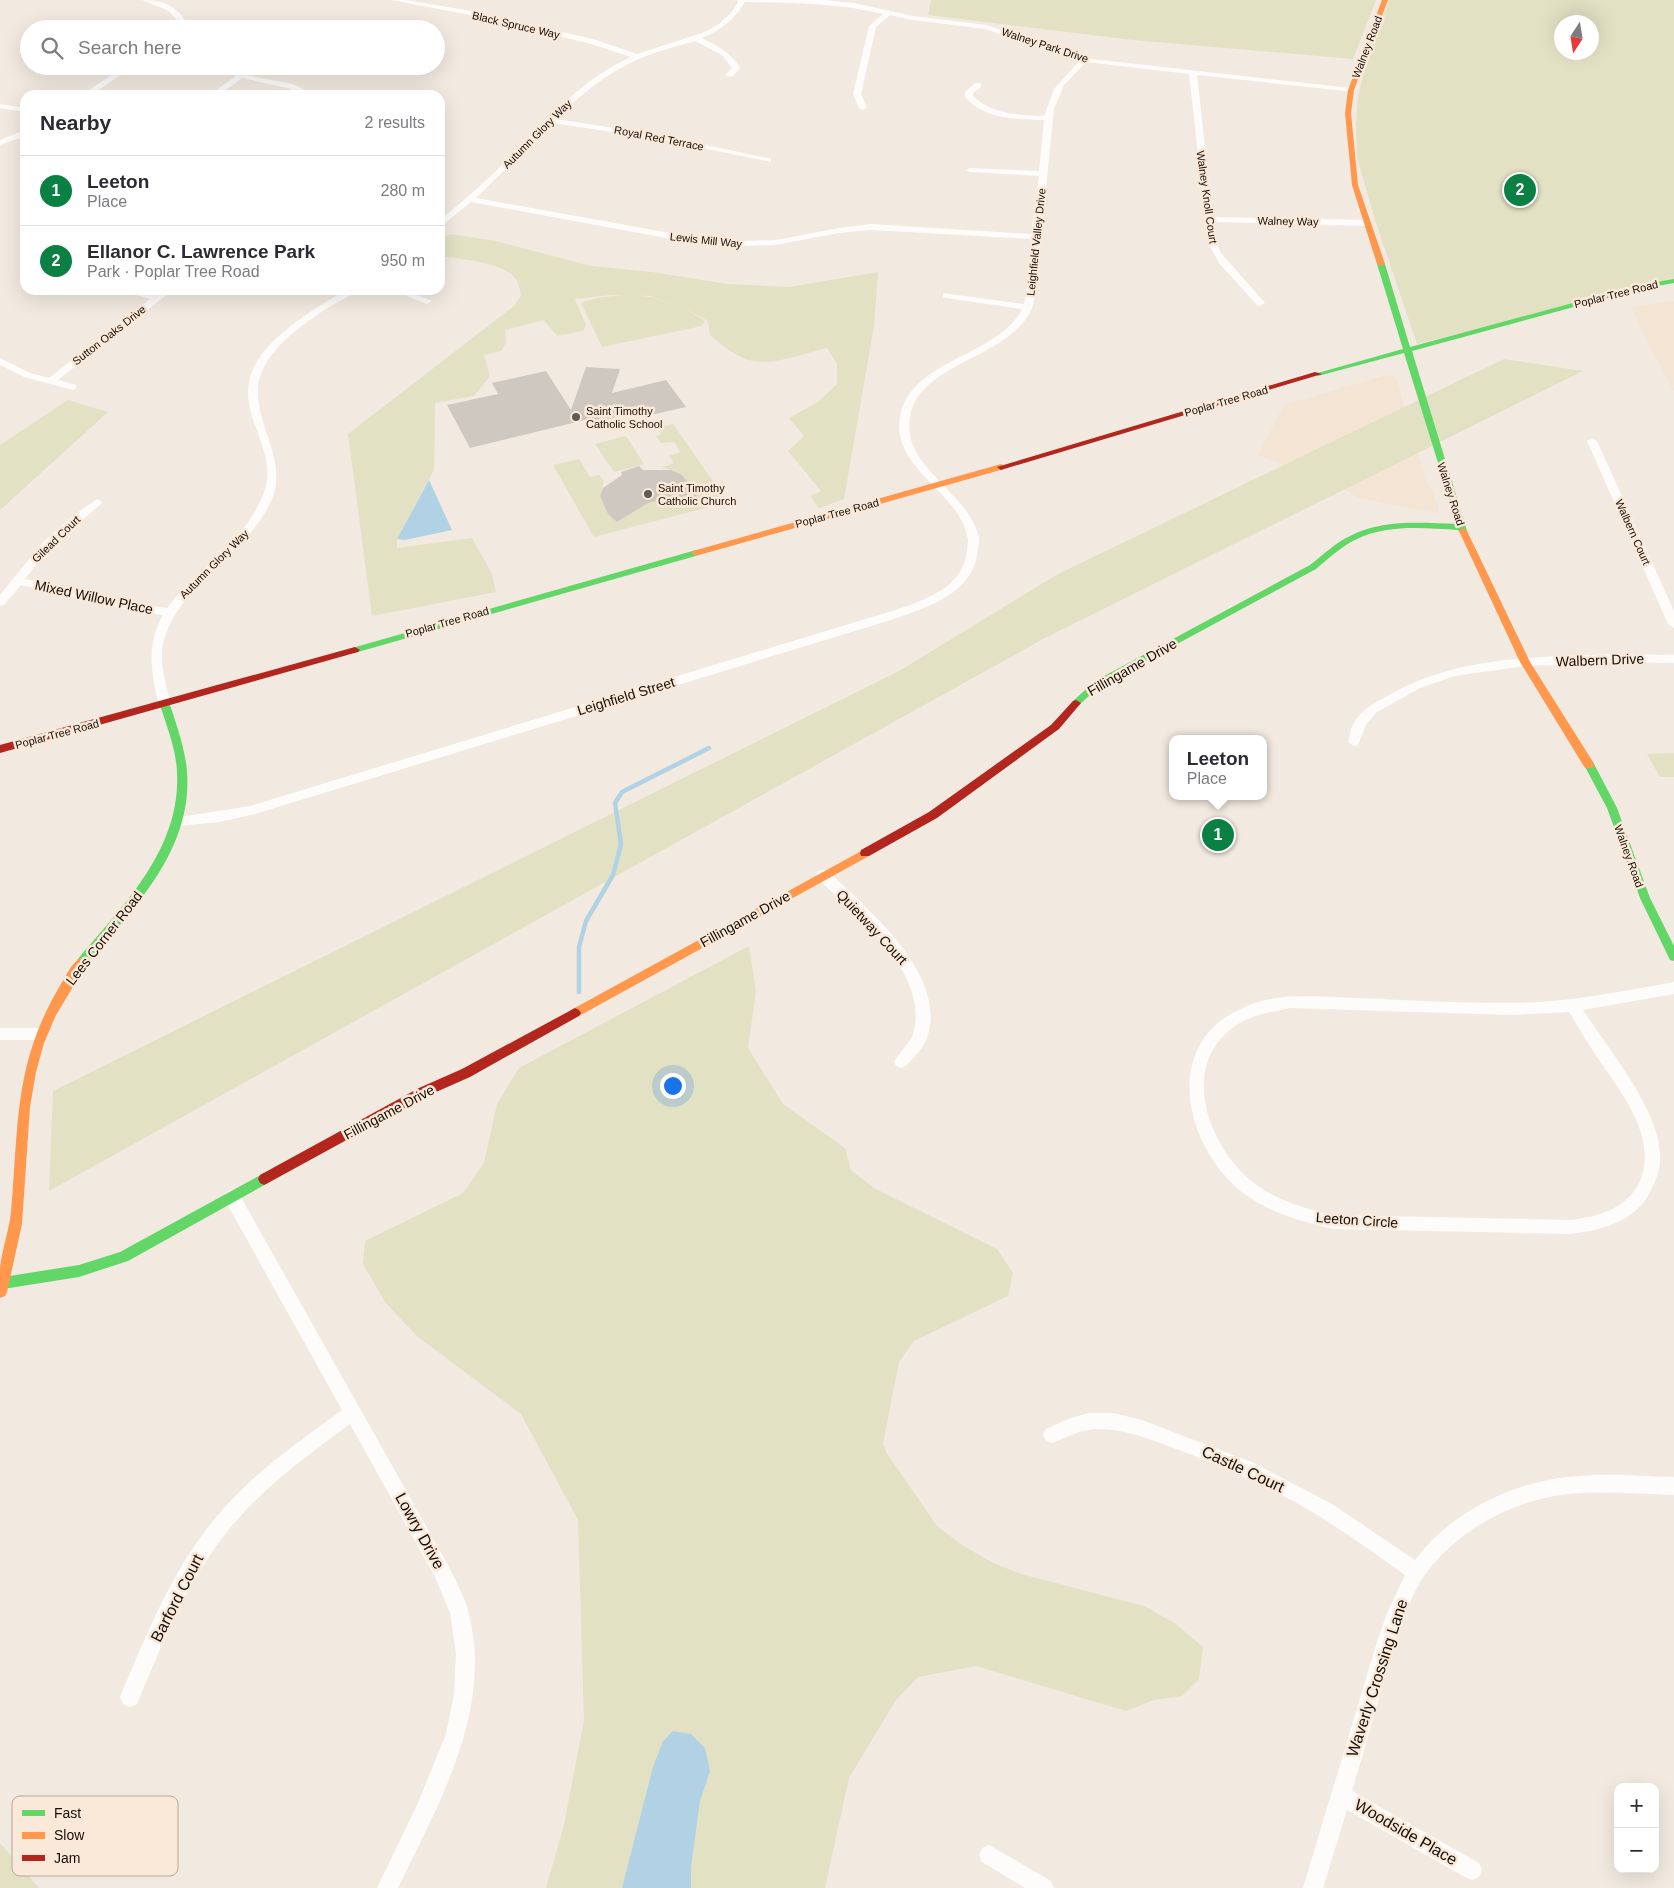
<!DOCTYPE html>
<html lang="en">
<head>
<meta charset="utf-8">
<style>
  body { margin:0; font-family:Helvetica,sans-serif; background:#f2f2f3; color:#2b2b33 }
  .controls { position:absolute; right:15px; bottom:15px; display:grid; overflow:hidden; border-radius:10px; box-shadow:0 5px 20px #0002 }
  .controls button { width:45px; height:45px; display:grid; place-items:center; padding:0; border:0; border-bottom:1px solid #e1e1e2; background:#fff; color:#2b2b33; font:25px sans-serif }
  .compass { position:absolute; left:1554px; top:15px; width:45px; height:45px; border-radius:50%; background:#fff; box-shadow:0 5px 20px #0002; rotate:192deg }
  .you { position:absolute; left:672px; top:1085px; width:18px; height:18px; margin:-12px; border:4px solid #fff; border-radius:50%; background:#1a73e8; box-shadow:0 0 0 8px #1a73e833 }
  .badge { display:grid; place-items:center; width:32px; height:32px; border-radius:50%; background:#0b8043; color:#fff; font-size:16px; font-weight:700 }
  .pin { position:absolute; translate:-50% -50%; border:2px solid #fff; box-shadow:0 1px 5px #0006 }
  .popup { position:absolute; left:1169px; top:735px; width:98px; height:65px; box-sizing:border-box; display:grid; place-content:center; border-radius:10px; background:#fff; filter:drop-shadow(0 1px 4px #0005); font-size:16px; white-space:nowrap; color:#7c7c81 }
  .popup b { font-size:19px; color:#2b2b33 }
  .popup::after { content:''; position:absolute; left:50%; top:100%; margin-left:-10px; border:10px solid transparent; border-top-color:#fff }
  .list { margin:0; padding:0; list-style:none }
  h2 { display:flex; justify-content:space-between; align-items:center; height:65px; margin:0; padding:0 20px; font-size:21px }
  h2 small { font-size:16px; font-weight:400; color:#7c7c81 }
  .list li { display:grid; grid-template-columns:32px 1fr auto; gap:15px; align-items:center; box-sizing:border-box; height:70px; padding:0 20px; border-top:1px solid #e1e1e2 }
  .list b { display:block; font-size:19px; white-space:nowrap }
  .list p { margin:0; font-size:16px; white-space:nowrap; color:#7c7c81 }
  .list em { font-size:16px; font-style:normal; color:#7c7c81 }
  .icon { flex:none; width:28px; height:28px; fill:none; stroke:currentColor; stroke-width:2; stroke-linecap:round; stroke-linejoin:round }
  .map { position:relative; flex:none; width:1674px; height:1888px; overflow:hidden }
  .search { position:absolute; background:#fff; box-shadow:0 5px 20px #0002; left:20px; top:20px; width:425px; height:55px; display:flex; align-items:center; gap:12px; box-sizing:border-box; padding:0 18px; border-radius:28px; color:#7c7c81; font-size:19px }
  .panel { position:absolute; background:#fff; box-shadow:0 5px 20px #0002; left:20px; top:90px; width:425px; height:205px; border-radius:15px }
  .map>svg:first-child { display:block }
  .built { fill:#f4e4d3 }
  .green { fill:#e2e1c4; fill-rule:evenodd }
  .water { fill:#b1d2e4 }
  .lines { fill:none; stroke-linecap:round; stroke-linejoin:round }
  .stream { stroke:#b1d2e4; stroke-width:4.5 }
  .building { fill:#cfc8c1 }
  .street { fill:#fdfcfa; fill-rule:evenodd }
  .fast { fill:#63d668; fill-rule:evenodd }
  .slow { fill:#ff974d; fill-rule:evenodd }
  .jam { fill:#b3261e; fill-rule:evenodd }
  .poi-dot { fill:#625b54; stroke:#fae9d8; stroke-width:2 }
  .labels { text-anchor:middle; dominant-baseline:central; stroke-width:5; stroke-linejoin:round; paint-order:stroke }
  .far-street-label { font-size:11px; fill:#140e09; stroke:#fae9d8 }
  .far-poi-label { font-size:11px; fill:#140e09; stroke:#fae9d8; text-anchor:start }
  .street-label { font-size:14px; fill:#140e09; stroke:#fae9d8 }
  .near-street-label { font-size:16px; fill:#140e09; stroke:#fae9d8 }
  .key { fill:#fae9d8; stroke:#b5a79a; stroke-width:1 }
  .key-label { font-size:14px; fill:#140e09 }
</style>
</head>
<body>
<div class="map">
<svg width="1674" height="1888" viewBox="0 0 1674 1888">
  <rect width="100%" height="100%" fill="#f2e9e0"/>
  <!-- built -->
  <g class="built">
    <path d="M1674,301V391L1650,347L1631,307Z"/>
    <path d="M1387,375L1396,377L1426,481L1433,493L1439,510L1437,513L1359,498L1336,485L1258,455L1284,405Z"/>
  </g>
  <!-- green -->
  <g class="green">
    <path d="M931,0H1376L1353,59L1133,40L928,15Z"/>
    <path d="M1389,0H1674V279L1417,344L1376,223L1357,157L1356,125L1358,97L1365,68ZM1562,22H1592V52H1562Z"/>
    <path d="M450,234L496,241L591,266L652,272L727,284L789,287L878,272L874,326L844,499L819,508L810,496L821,491L788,451L804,436L789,418L818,402L837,384V364L827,348C804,353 777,365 753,361C737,358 722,345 710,335L708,321L684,308L705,321L702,326L602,347L581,303C596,295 634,294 651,297C658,298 667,303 672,304L651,296L611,295L575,299L586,325L583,331L557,336L544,320L505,330L506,343L501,351L484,355L490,376L474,396L435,403L434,470L397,539V548L472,538L492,574L496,592L372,616L348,434L514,306L521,296C520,290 519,283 515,278C503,262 459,259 440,256V241Z"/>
    <path d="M1504,359L1583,371L1043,639L49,1191L53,1091L899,671L1058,574Z"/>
    <path d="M68,400L108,412L0,510V445Z"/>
    <path d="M673,424L726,500L713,506L594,537L553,465L579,459L590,477L599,475L604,481L600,496L608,514L617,522L648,503L658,500H697C695,482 678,472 662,467L674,463L669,456L681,452L674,442L661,443L656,436L661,434L658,428Z"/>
    <path d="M626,436L644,464L614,472L595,444Z"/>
    <path d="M1674,753V777H1660L1647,754Z"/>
    <path d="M749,946L756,991L748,1048L783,1104L845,1148L851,1170L874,1188L997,1249L1013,1273L1008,1296L914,1341L899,1362L883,1444L886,1452L937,1526L962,1545L993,1563L1021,1574L1144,1606L1176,1624L1203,1647L1199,1679L1182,1696L1154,1700L1126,1711L976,1666L918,1677L896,1700L849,1778L825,1888H546L564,1825L584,1720L578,1520L521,1414L417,1336L385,1302L363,1264L365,1241L463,1193L484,1163L497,1104L519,1068Z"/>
    <path d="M0,1843L39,1888H0Z"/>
  </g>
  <!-- water -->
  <g class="water">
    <path d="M429,480L452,530L405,540L397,539Z"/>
    <path d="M673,1731L691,1734L705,1748L710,1771L700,1801L691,1867V1888H622L653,1767L663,1741Z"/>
  </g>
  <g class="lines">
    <!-- stream -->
    <path class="stream" d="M579,992V947L586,921L613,875L621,844L615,803L622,792L709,748"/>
  </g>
  <!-- building -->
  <g class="building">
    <path d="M586,367L620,369L612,393L666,380L686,407L646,416L642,410L596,422L593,418L470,448L447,405L498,394L492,383L546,371L571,410Z"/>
    <path d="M639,466L643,470H671L682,475L696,492L697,500H658L648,503L617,522L608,514L600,496L603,488L622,475L621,472Z"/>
    <path d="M1207,823L1231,827L1230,846L1206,843Z"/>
  </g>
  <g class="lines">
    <!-- street -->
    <g class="street">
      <path d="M142,0C160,0 174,4 185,20L184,29H176L177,20L167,10Z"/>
      <path d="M391,0H406L465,10L593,39L637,54L705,32L719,24L731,13L738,2L737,0H824L854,3L913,16L986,25L1092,59L1351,88L1355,90L1354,92L1197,75L1213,217L1367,220L1371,223L1367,226L1214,222L1216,243L1221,253L1265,303L1260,306L1257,305L1219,263L1208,243L1189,74L1086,62L1064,85L1054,109L1036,287C1035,294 1034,303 1032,308C1011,359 920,361 910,417C901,469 971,492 979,539C979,544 978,550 977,554C972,595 923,609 891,620L255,814L220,822L179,826L174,824L173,821L174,818L250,806L895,610C922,601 962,588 966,555C967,550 968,544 968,540C962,492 891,470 900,417C910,359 998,357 1022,309L946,298L943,297V293L1024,304L1027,287L1031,239L871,230L839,233L776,245L743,246L698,244L471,202L440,227V220C459,204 477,189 495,172C538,130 575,82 631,57L588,43L465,14ZM745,2C792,3 837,3 883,14L869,26L853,94L859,108L863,110L867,108L861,94L876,27L890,15L913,20L985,29L1080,60L1054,89L1044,116C1019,115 993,115 973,96V93L981,87V83H975L965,92V97C985,120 1016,119 1044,120L1039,171L970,168L966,170L970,172L1039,176L1031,234L871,224L839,228L776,240L743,241L698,238L476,198L552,123L653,138L771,162V158H768L653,134L556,119C581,94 611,70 644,57C661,50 678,46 695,41L722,55L732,68L725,75L732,77L740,68C731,52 717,46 702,38C721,30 734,20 745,2Z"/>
      <path d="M26,30H29V42L23,36Z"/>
      <path d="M125,66H134L91,95H82Z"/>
      <path d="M249,66H258L247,75L292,84L317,95H306L287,88L242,78L219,95H210Z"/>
      <path d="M0,104L25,108V112L0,108Z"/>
      <path d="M22,131H25V136L0,145V140Z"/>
      <path d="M118,290H135L156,295L162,290H173L58,380L76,385V389L73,390L24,377L0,365V358L30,373L49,378L150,299Z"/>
      <path d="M346,290H357C350,297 339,301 331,306C307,321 278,341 264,367C241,410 291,454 272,499C247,558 168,589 162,653C161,670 167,688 171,705L169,708L165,709L159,705C151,674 146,644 163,615L136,612L21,585L4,605L0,606V595L42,543L74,515L97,499L102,502L101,504L50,547L25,579L136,604L167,608C198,566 248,541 265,489C272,470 263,449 257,430C251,415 246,399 249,382C256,342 314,309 346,290Z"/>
      <path d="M392,290H405L432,301L427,304L424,303Z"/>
      <path d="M1592,438L1597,441L1674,611V628L1668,624L1587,441Z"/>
      <path d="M1617,654L1674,655V663L1617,662L1525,666L1455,676L1420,688L1377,712L1366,725L1358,745L1354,746L1348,742C1350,735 1351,726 1355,721C1364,707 1378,701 1391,694C1460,655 1541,657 1617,654Z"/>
      <path d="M823,870L828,871C868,910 949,975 927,1038C924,1048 913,1058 906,1066L901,1068L896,1066L894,1062C899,1052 910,1044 913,1034C931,974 857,916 818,879L816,875L818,871Z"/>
      <path d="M1674,982V994L1583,1010C1608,1049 1664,1114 1660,1162C1659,1174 1654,1184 1649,1194C1634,1222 1599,1231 1570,1234L1334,1229C1302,1222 1270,1213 1243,1193C1193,1154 1164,1067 1220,1021C1228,1015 1239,1010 1247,1006C1277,992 1324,997 1356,998C1407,1000 1458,1003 1508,1003C1565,1003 1619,992 1674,982ZM1291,1008L1509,1015L1569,1012C1578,1027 1587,1042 1597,1057C1621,1092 1661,1141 1638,1185C1624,1210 1596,1217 1570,1220L1334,1215C1305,1209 1278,1201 1254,1183C1210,1149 1179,1070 1231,1029C1249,1015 1270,1012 1291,1008Z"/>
      <path d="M0,1028H41L46,1030L48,1034L46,1038L41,1040H0Z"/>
      <path d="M232,1190L238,1192L448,1565C455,1580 465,1597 469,1614C493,1711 439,1803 398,1888H377L417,1805L446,1734L454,1694L456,1654L450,1613L435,1577L350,1424C310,1454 270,1482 237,1520C190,1573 164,1640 137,1704L130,1707L123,1704L120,1697C148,1631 176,1560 225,1507C259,1469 301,1440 342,1410L226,1202L224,1197L226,1192Z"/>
      <path d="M1089,1413H1113L1142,1420L1254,1463L1332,1504L1415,1560C1452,1510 1517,1480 1578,1476C1610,1473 1642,1476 1674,1477V1495C1636,1494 1598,1490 1561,1495C1507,1503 1453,1533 1422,1579C1405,1607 1396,1640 1387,1671C1375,1711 1364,1751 1352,1791L1479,1863L1482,1870L1479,1877L1472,1880L1465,1877L1347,1810L1323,1888H1303L1377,1642L1387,1613L1405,1575C1373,1552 1341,1529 1307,1509C1266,1485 1223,1467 1179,1450C1152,1440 1125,1428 1095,1429C1079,1430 1066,1438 1052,1443L1046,1441L1043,1435L1046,1429L1071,1418Z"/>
      <path d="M989,1845L1051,1881L1054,1888H1025L982,1862L979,1855L982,1848Z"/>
    </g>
    <!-- fast -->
    <g class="fast">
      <path d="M1378,262L1385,264L1410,347L1639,285L1674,279V283L1640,289L1412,351L1467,531L1466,533H1460L1458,530C1425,528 1388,524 1357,539C1342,546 1329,558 1316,569L1101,685L1079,705H1073L1071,703L1073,701L1095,681L1310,565C1323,555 1335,543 1350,536C1383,519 1421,523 1457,524L1404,353L1318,376L1314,374L1403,349L1377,264Z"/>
      <path d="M696,550L700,553L699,555L358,652L355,653L350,650L352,648Z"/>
      <path d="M165,702L170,705C177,726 185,749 187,771C193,851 133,909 86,965H78L76,962L78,959C124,904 181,849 177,772C176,749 167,727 160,705Z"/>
      <path d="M1589,761L1593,762L1617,808L1650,898L1674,946V961L1670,960L1640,898L1607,808L1584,765Z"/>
      <path d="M264,1173L268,1175L270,1179L268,1183L128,1261L79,1277L3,1289L0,1288V1278L3,1277L79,1265L120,1252Z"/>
    </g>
    <!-- slow -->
    <g class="slow">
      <path d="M1382,0H1388L1354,90L1351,113L1358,185L1385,264L1381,266L1377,264L1352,185L1345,113L1348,90Z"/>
      <path d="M1001,464L1005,467L1004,469L699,555H693L692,553L693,551Z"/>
      <path d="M1463,528L1467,531L1530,662L1593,762L1594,765L1593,768H1585L1520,662L1459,531Z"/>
      <path d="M865,849L870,853L869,856L579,1016H571L569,1013L571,1010Z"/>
      <path d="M82,958L86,959L88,962L56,1015L44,1043L36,1072L30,1107L22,1224L7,1292L5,1296L0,1298C0,1288 0,1277 0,1268C2,1249 9,1231 11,1212C19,1124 13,1064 61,984C66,976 73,960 82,958Z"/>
    </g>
    <!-- jam -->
    <g class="jam">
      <path d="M1315,372L1322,374L1004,469L1001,470L997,467Z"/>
      <path d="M355,647L360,650L358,652L0,753V745Z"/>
      <path d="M1076,700L1081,703L1059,729L937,818L869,856H861L860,853L861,850L929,812L1051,725L1073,701Z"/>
      <path d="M575,1008L579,1010L581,1013L579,1016L470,1077L427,1096L268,1183L264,1185L260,1183L258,1179L260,1175L419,1088L462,1069Z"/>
    </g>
  </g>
  <!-- markers -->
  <g class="poi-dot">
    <circle cx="576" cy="417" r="5"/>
    <circle cx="648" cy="494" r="5"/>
  </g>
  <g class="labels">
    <!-- far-street labels -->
    <g class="far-street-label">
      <text transform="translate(516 25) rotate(13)">Black Spruce Way</text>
      <text transform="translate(1045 45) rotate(18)">Walney Park Drive</text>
      <text transform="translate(1367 47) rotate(-69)">Walney Road</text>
      <text transform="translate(537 134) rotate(-45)">Autumn Glory Way</text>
      <text transform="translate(659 138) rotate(11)">Royal Red Terrace</text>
      <text transform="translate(1207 197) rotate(82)">Walney Knoll Court</text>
      <text transform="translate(1288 221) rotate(1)">Walney Way</text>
      <text transform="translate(706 240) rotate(6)">Lewis Mill Way</text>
      <text transform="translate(1036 242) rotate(-84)">Leighfield Valley Drive</text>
      <text transform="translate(1616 294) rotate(-14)">Poplar Tree Road</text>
      <text transform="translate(109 335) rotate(-38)">Sutton Oaks Drive</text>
      <text transform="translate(1226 401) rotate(-16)">Poplar Tree Road</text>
      <text transform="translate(1451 494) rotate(72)">Walney Road</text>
      <text transform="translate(837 513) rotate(-15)">Poplar Tree Road</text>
      <text transform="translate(1633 532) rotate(66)">Walbern Court</text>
      <text transform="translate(56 539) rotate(-44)">Gilead Court</text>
      <text transform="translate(214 564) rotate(-45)">Autumn Glory Way</text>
      <text transform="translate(447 622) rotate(-16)">Poplar Tree Road</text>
      <text transform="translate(57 734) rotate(-15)">Poplar Tree Road</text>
      <text transform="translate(1629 856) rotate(70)">Walney Road</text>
    </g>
    <!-- far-poi labels -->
    <g class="far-poi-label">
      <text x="586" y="411">Saint Timothy<tspan x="586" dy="13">Catholic School</tspan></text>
      <text x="658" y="488">Saint Timothy<tspan x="658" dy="13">Catholic Church</tspan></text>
    </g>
    <!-- street labels -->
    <g class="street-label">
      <text transform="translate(94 597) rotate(12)">Mixed Willow Place</text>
      <text transform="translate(1600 660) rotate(-2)">Walbern Drive</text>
      <text transform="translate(1132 667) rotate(-30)">Fillingame Drive</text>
      <text transform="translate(626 696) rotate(-17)">Leighfield Street</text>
      <text transform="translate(745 919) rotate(-29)">Fillingame Drive</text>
      <text transform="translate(872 927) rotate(47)">Quietway Court</text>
      <text transform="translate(104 938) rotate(-52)">Lees Corner Road</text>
      <text transform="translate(389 1112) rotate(-28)">Fillingame Drive</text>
      <text transform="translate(1357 1220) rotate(4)">Leeton Circle</text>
    </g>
    <!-- near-street labels -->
    <g class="near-street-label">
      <text transform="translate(1243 1469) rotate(25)">Castle Court</text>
      <text transform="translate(420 1531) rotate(61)">Lowry Drive</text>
      <text transform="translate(177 1598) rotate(-63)">Barford Court</text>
      <text transform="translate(1377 1678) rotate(-72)">Waverly Crossing Lane</text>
      <text transform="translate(1406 1832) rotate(30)">Woodside Place</text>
    </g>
  </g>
  <!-- legend -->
  <rect x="12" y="1796" width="166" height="80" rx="8" class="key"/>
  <rect x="22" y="1810" width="23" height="6" fill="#63d668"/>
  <rect x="22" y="1832" width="23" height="7" fill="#ff974d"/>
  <rect x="22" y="1855" width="23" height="6" fill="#b3261e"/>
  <g class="key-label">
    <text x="54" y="1818">Fast</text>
    <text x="54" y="1840">Slow</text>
    <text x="54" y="1863">Jam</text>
  </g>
</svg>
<div class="controls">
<button>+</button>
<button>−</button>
</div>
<svg class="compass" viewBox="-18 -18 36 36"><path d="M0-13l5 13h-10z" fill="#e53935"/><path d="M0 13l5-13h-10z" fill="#7c7c81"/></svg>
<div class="you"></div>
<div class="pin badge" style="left:1218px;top:835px">1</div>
<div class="popup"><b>Leeton</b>Place</div>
<div class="pin badge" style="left:1520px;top:190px">2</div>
<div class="search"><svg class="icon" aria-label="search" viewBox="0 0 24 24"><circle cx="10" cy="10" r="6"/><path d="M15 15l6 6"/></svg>Search here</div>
<section class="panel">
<h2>Nearby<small>2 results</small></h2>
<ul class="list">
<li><span class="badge">1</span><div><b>Leeton</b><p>Place</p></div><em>280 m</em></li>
<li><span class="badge">2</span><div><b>Ellanor C. Lawrence Park</b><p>Park · Poplar Tree Road</p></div><em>950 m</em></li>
</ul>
</section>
</div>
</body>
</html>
